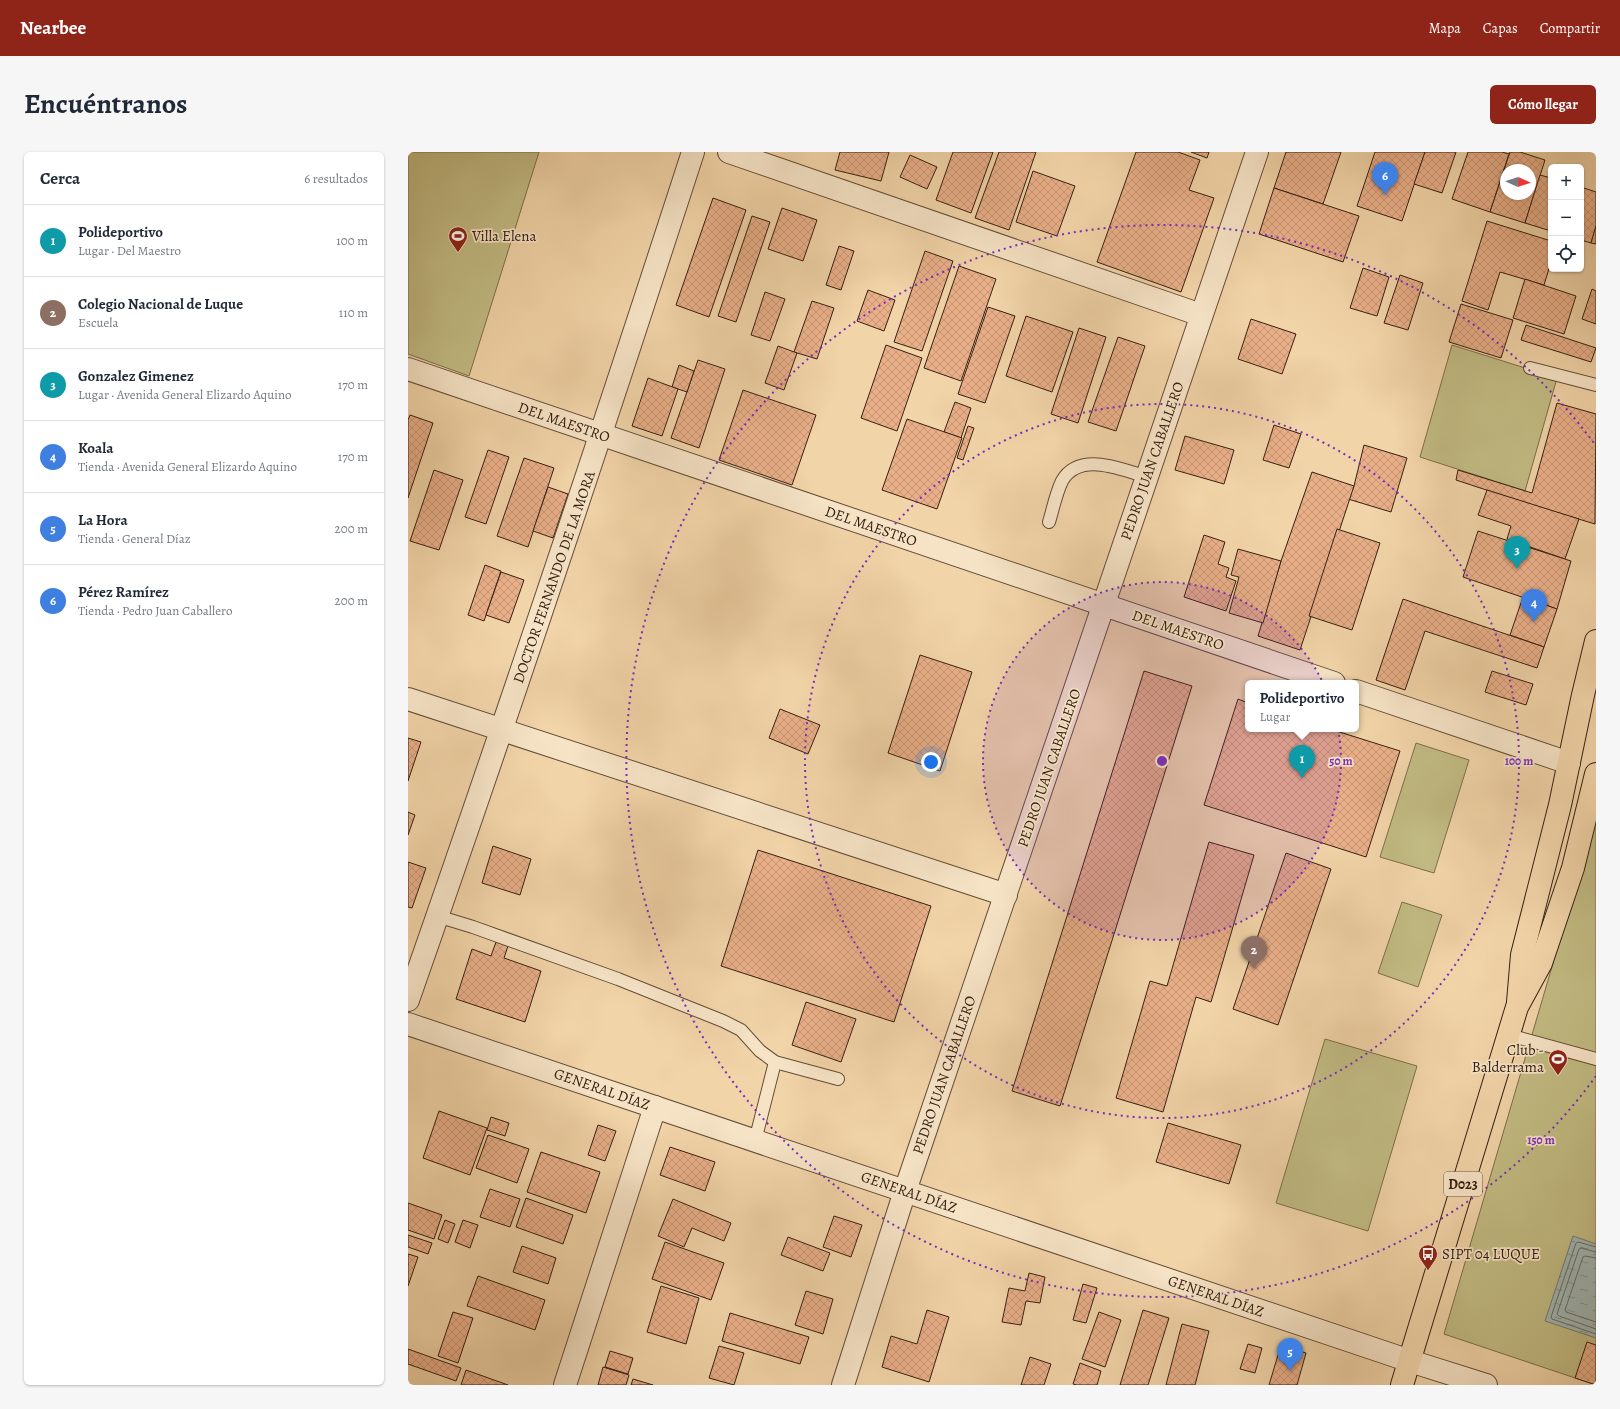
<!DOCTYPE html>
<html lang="es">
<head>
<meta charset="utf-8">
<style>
  body { margin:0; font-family:Alegreya,serif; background:#f6f6f7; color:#1f2937 }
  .controls { position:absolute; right:12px; top:12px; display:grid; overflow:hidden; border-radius:6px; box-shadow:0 1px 3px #0004 }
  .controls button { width:36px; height:36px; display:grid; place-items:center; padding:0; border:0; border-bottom:1px solid #e0e1e3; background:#fff; color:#1f2937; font:20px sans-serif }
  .compass { position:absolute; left:1092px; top:12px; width:36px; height:36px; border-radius:50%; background:#fff; box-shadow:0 1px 3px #0004; rotate:93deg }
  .you { position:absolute; left:523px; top:610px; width:14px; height:14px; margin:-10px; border:3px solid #fff; border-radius:50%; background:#1a73e8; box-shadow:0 0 0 6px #1a73e833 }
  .badge { display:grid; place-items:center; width:26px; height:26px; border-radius:50%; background:#8f2418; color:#fff; font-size:13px; font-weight:700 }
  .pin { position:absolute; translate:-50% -33px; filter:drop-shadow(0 1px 2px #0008) }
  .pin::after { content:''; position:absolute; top:21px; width:14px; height:12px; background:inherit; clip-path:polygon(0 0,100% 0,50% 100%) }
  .popup { position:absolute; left:837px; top:528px; width:114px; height:52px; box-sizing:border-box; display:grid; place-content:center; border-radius:6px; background:#fff; filter:drop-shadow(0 1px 3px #0005); font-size:13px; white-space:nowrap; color:#747a83 }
  .popup b { font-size:15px; color:#1f2937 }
  .popup::after { content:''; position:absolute; left:50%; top:100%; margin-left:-8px; border:8px solid transparent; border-top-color:#fff }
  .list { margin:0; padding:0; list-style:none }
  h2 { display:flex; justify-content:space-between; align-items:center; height:52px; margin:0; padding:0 16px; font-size:17px }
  h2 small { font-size:13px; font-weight:400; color:#747a83 }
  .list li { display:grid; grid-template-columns:26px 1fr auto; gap:12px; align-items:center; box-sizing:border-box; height:72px; padding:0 16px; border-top:1px solid #e0e1e3 }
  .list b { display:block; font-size:15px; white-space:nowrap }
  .list p { margin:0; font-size:13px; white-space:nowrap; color:#747a83 }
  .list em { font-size:13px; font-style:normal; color:#747a83 }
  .icon { flex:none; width:22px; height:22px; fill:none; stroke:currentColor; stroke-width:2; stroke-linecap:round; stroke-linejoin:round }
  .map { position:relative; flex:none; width:1188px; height:1233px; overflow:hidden; border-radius:6px }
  header { display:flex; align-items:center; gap:24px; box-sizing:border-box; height:56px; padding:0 20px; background:#8f2418; color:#fff }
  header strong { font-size:19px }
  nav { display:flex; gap:22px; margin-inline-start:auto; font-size:14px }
  .intro { display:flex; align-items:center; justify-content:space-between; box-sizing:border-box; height:96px; padding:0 24px }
  h1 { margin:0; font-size:28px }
  .button { padding:10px 18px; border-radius:6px; background:#8f2418; color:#fff; font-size:14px; font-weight:700 }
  main { display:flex; gap:24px; padding:0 24px }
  aside { flex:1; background:#fff; border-radius:6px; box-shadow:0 1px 3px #0004 }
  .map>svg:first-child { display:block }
  .garden { fill:#c2bb83; stroke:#7c6e4a }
  .water { fill:url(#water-ripples); stroke:#757a72 }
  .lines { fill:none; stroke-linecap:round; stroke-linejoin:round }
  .shore { stroke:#6a6b62; stroke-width:1 }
  .building { fill:url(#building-cross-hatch); stroke:#362011; fill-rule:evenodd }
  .lane-casing { stroke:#654d37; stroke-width:14 }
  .street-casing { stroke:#654d37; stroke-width:24 }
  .primary-casing { stroke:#362011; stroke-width:24 }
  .lane { stroke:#f6e3c6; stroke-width:12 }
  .street { stroke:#f6e3c6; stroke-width:22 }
  .primary { stroke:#f1d4a8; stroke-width:22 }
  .ring { fill:none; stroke:#7b2cbf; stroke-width:2; stroke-dasharray:2 4 }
  .labels { text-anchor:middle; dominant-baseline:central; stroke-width:3.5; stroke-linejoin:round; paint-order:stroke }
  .shield { fill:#f6e3c6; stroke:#705a47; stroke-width:1 }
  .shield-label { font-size:14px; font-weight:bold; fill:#362011 }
  .poi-label { font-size:15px; fill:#362011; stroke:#f6e3c6; text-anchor:start }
  .street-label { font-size:15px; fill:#362011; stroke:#f6e3c6 }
  .centre { fill:#7b2cbf; stroke:#f6e3c6; stroke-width:2 }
  .ring-label { font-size:12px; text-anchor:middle; font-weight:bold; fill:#7b2cbf; stroke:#f6e3c6; stroke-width:3.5; stroke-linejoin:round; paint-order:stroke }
</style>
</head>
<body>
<header>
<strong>Nearbee</strong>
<nav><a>Mapa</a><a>Capas</a><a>Compartir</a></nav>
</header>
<div class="intro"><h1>Encuéntranos</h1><a class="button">Cómo llegar</a></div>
<main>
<aside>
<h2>Cerca<small>6 resultados</small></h2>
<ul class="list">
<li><span class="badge" style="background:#0f9aa8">1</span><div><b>Polideportivo</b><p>Lugar · Del Maestro</p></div><em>100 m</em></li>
<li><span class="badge" style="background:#8d6e63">2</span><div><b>Colegio Nacional de Luque</b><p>Escuela</p></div><em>110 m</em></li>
<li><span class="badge" style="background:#0f9aa8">3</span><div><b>Gonzalez Gimenez</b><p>Lugar · Avenida General Elizardo Aquino</p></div><em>170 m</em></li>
<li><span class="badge" style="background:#3f7fe0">4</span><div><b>Koala</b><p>Tienda · Avenida General Elizardo Aquino</p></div><em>170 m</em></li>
<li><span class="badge" style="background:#3f7fe0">5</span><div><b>La Hora</b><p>Tienda · General Díaz</p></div><em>200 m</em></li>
<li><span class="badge" style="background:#3f7fe0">6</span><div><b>Pérez Ramírez</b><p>Tienda · Pedro Juan Caballero</p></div><em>200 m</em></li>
</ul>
</aside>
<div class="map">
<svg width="1188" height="1233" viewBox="0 0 1188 1233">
  <defs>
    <pattern id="water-ripples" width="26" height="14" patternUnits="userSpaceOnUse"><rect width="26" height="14" fill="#9fb6b3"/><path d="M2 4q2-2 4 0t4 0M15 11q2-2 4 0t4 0" fill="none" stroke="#829490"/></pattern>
    <pattern id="building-cross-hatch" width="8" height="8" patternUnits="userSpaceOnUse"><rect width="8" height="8" fill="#e9af89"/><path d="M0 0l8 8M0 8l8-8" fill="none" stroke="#c89675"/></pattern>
  </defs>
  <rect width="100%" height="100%" fill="#f1d4a8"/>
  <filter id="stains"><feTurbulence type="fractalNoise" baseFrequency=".005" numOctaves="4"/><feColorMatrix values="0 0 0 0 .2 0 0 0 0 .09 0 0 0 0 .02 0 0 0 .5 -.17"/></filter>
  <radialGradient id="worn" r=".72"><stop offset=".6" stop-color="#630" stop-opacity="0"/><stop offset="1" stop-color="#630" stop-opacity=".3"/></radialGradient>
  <!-- garden -->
  <g class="garden">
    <path d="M0,0H131L61,224L0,202Z"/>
    <path d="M1044,193L1149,226L1117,339L1012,305Z"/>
    <path d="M1008,591L1061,608L1026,721L972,705Z"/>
    <path d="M1188,665V1233L1036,1182Z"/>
    <path d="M994,750L1034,763L1010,835L970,821Z"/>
    <path d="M917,887L1009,914L960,1079L868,1051Z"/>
  </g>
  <!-- water -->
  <path class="water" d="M1165,1084L1188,1092V1186L1137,1169Z"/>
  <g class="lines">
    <!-- shore -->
    <g class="shore">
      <path d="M1188,1095L1170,1090L1168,1091L1143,1165L1144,1167L1188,1182"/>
      <path d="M1188,1100L1173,1096L1171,1097L1149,1162L1151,1164L1188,1177"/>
      <path d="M1188,1106L1177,1104L1175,1105L1157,1158L1158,1160L1188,1170"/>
    </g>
  </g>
  <!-- building -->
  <g class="building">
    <path d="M432,0H481L473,29L427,18Z"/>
    <path d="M545,0H585L563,61L528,48Z"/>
    <path d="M591,0H628L601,78L567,66Z"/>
    <path d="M728,0H770L792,8L781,38L806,46L773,140L689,110Z"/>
    <path d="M783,0H801L799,6Z"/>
    <path d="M878,0H933L915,52L866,36Z"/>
    <path d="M967,0H1017L994,69L949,54Z"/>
    <path d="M1017,0H1048L1034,41L1006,32Z"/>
    <path d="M1060,0H1094L1101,2L1082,60L1044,47Z"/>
    <path d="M1102,0H1112L1137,8L1117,71L1082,60ZM1098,18H1122V42H1098Z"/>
    <path d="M502,3L529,15L519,37L492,25Z"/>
    <path d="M625,19L667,34L649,84L608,70Z"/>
    <path d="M1132,23L1143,26V79L1117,71Z"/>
    <path d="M1173,35L1188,40V74L1183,91L1173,88Z"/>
    <path d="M866,36L951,64L935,110L851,82Z"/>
    <path d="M305,46L338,58L301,165L268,153Z"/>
    <path d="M374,56L409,68L395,109L360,97Z"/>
    <path d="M344,64L362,70L328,170L310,164Z"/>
    <path d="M1079,69L1143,89V110L1136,133L1092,120L1080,158L1054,149Z"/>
    <path d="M1188,74V92L1183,91Z"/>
    <path d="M431,94L446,99L433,138L418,133Z"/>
    <path d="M517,99L545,109L514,199L486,190Z"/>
    <path d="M551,114L588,127L553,229L516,216Z"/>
    <path d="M955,116L981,125L969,164L942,156Z"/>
    <path d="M992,123L1015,131L1000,178L976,171Z"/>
    <path d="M1117,127L1168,144L1156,182L1105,166Z"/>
    <path d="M1184,137L1188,139V172L1174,167Z"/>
    <path d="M460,138L487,148L476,179L449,169Z"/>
    <path d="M357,140L377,147L362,189L343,183Z"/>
    <path d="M404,149L426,156L409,207L386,200Z"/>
    <path d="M1053,152L1105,168L1093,206L1041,190Z"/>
    <path d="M580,155L607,164L577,251L550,242Z"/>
    <path d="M618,164L665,180L644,240L598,224Z"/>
    <path d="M843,167L888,182L874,222L830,207Z"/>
    <path d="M1118,173L1188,196L1183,210L1113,188Z"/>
    <path d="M671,176L698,185L670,271L643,262Z"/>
    <path d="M710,185L737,194L708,279L680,270Z"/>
    <path d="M478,193L514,206L489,279L453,266Z"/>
    <path d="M370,194L389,201L376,238L357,231Z"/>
    <path d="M290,208L317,217L291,296L263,286Z"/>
    <path d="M271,213L286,219L279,240L264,235Z"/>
    <path d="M240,226L270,237L254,284L224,274Z"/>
    <path d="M335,238L408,263L384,333L311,308Z"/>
    <path d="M547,250L563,256L553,286L536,280Z"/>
    <path d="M1149,251L1188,262L1187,372L1121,352L1048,328L1050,318L1124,341Z"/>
    <path d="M2,263L25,271L0,346V268Z"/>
    <path d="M499,267L554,286L529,357L474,338Z"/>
    <path d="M866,273L893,282L881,316L855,308Z"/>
    <path d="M560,274L566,276L555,308L549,306Z"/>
    <path d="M777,284L826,298L816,332L767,318Z"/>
    <path d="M956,293L999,306L983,360L940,347L946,334Z"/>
    <path d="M80,298L101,305L78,372L57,365Z"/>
    <path d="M116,306L146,316L120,395L89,384Z"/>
    <path d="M26,318L55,328L31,398L2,389Z"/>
    <path d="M904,320L946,334L892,498L850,484L873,409Z"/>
    <path d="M140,335L160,342L145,386L125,379Z"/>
    <path d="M1079,338L1171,367L1157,407L1099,387L1103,374L1070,363Z"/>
    <path d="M929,377L972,391L944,478L901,464Z"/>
    <path d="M1070,379L1163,409L1149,457L1055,425Z"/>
    <path d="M796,383L817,390L810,412L821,416L818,425L828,429L818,459L776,445Z"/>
    <path d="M830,397L873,409L855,471L821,461L831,425L823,423Z"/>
    <path d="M77,413L93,419L76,469L60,463Z"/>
    <path d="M93,420L116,428L101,471L78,463Z"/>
    <path d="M1115,445L1149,457L1136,495L1102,483Z"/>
    <path d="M995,447L1136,495L1129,516L1017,479L997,538L968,528Z"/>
    <path d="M512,503L564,520L532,619L480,601Z"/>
    <path d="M736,519L784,534L652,954L604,939Z"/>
    <path d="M1084,519L1125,532L1118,553L1077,540Z"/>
    <path d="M830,547L840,551V577H922L992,599L958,705L796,653Z"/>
    <path d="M372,557L412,573L400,602L361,586Z"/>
    <path d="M0,586L13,590L0,629Z"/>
    <path d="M0,660L7,663L0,683Z"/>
    <path d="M801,690L846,703L803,850L788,845L755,960L708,946L742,829L759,834Z"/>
    <path d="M85,694L123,707L112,743L74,731Z"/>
    <path d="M350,698L523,754L486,870L313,814Z"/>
    <path d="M878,701L923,717L870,873L825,857Z"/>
    <path d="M0,710L18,716L4,756L0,755Z"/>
    <path d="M88,790L100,794L96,806L133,819L117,870L48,847L64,797L83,804Z"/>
    <path d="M398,850L448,867L433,910L384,893Z"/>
    <path d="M31,959L79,976L62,1023L15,1006Z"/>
    <path d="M83,965L101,971L97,984L79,978Z"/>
    <path d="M760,971L833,993L821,1032L748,1010Z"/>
    <path d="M190,973L208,979L197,1009L180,1003Z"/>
    <path d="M80,983L121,997L109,1031L68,1016Z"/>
    <path d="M262,995L307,1010L297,1039L252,1023Z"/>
    <path d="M133,1000L192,1020L178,1061L119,1040Z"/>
    <path d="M82,1037L112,1047L102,1075L72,1065Z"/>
    <path d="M118,1046L165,1063L155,1092L108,1075Z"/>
    <path d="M265,1047L323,1071L316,1089L284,1076L276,1095L250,1084Z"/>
    <path d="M0,1051L34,1063L26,1087L0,1078Z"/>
    <path d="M426,1064L454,1073L443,1105L415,1095Z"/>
    <path d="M37,1068L47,1072L40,1091L30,1087Z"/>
    <path d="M55,1068L70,1073L62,1096L47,1090Z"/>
    <path d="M0,1083L24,1091L20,1102L0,1095Z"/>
    <path d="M380,1085L422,1101L415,1119L373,1103Z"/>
    <path d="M257,1090L316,1111L303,1148L244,1127Z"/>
    <path d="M114,1094L148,1106L140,1132L105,1120Z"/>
    <path d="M0,1102L10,1105L0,1134Z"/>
    <path d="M621,1121L637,1125L632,1151L618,1149L613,1173L594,1170L601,1136L617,1139Z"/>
    <path d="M70,1124L137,1148L127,1178L59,1154Z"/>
    <path d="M675,1132L689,1136L678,1171L665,1168Z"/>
    <path d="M253,1134L291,1146L278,1192L239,1180Z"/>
    <path d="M398,1139L425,1147L415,1182L387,1173Z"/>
    <path d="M519,1158L541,1165L521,1230L474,1215L483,1184L509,1192Z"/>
    <path d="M735,1158L761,1166L740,1233H712Z"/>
    <path d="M45,1160L65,1166L50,1211L30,1204Z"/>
    <path d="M691,1160L713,1168L697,1215L674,1207Z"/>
    <path d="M322,1161L401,1185L392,1212L314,1189Z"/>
    <path d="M774,1172L801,1179L787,1233H758Z"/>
    <path d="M1179,1190L1188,1193V1233L1167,1226Z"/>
    <path d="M840,1192L854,1196L847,1221L832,1217Z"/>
    <path d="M873,1193L898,1201L889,1233H861Z"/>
    <path d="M311,1194L336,1201L326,1233L301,1226Z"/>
    <path d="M0,1197L53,1216L48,1229L0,1212Z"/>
    <path d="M202,1199L225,1206L220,1222L197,1215Z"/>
    <path d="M622,1205L643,1212L636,1233H613Z"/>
    <path d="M672,1211L693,1219L689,1233H669L665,1232Z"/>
    <path d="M195,1215L221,1223L218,1233H190Z"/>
    <path d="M58,1218L100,1233H53Z"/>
    <path d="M225,1227L245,1233H223Z"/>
  </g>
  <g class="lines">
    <defs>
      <g id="lane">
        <path d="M1122,216L1188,233"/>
        <path d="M641,370C645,357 648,341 654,329C671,299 714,317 739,325"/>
        <path d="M29,764L65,775L210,827L315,869L333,878L352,899L367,910L430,927"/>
        <path d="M1101,883L1188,907"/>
        <path d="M347,989L367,910"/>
      </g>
      <g id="street">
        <path d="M321,0L793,163"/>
        <path d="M0,217L926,531"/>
        <path d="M948,539L1161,611"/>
        <path d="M0,547L598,743"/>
        <path d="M0,848C99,566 193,284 285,0"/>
        <path d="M0,872L1002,1209L1078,1233"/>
        <path d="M157,1233L247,955"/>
        <path d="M435,1233L497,1039L849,0"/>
      </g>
      <g id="primary">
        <path d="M1110,850L1114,803L1152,653L1175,543L1188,489"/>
        <path d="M994,1233L1109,855L1133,811L1165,716L1188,622"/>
      </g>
    </defs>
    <!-- lane casing -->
    <use href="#lane" class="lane-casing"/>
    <!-- street casing -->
    <use href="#street" class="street-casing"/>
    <!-- primary casing -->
    <use href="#primary" class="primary-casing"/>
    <!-- lane -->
    <use href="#lane" class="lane"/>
    <!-- street -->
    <use href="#street" class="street"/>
    <!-- primary -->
    <use href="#primary" class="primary"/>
  </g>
  <!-- distance rings -->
  <circle cx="754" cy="609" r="179" fill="#7b2cbf" fill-opacity=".12"/>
  <g class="ring">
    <circle cx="754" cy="609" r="179"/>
    <circle cx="754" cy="609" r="357"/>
    <path d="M1188 924A536 536 0 1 1 1188 294"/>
  </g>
  <!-- icons -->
  <defs>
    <symbol id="stadium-pin" viewBox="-11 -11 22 30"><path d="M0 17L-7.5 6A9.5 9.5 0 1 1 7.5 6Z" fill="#8f2418" stroke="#f6e3c6"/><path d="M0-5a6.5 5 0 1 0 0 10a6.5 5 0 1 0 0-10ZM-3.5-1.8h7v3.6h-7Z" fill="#fff"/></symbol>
    <symbol id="bus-pin" viewBox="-11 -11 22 30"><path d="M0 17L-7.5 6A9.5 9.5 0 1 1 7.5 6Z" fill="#8f2418" stroke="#f6e3c6"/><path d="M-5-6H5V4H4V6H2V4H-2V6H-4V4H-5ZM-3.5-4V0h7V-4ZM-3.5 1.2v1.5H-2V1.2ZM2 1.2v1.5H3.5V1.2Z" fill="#fff"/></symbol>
  </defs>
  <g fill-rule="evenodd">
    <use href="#stadium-pin" x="39" y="73" width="22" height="30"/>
    <use href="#stadium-pin" x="1139" y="896" width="22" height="30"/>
    <use href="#bus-pin" x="1009" y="1091" width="22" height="30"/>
  </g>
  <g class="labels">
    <!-- shield labels -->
    <rect class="shield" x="1036" y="1020" width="38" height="24" rx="3"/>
    <g class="shield-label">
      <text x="1055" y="1032">D023</text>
    </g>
    <!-- poi labels -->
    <g class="poi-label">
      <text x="64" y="84">Villa Elena</text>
      <text x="1136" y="898" text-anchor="end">Club -<tspan x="1136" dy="17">Balderrama</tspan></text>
      <text x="1034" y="1102">SIPT 04 LUQUE</text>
    </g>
    <!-- street labels -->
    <g class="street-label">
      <text transform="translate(156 270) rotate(19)">DEL MAESTRO</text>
      <text transform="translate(744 309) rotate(-71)">PEDRO JUAN CABALLERO</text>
      <text transform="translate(463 374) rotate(19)">DEL MAESTRO</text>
      <text transform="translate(146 425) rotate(-71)">DOCTOR FERNANDO DE LA MORA</text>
      <text transform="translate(770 478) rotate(19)">DEL MAESTRO</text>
      <text transform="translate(641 616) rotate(-71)">PEDRO JUAN CABALLERO</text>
      <text transform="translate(536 923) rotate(-71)">PEDRO JUAN CABALLERO</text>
      <text transform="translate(194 937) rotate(19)">GENERAL DÍAZ</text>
      <text transform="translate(501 1040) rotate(19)">GENERAL DÍAZ</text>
      <text transform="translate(808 1144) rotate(19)">GENERAL DÍAZ</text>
    </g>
  </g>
  <circle cx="754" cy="609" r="6" class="centre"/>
  <g class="ring-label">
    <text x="933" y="613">50 m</text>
    <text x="1111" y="613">100 m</text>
    <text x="1133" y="992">150 m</text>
  </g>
  <rect width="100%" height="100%" filter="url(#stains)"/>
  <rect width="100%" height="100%" fill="url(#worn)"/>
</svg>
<div class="controls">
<button>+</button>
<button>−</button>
<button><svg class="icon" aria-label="locate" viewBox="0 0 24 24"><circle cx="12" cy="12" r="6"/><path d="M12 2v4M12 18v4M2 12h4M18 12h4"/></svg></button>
</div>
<svg class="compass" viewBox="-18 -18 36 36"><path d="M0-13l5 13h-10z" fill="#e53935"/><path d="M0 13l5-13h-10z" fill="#747a83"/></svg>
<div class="you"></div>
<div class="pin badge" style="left:894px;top:626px;background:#0f9aa8">1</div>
<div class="popup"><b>Polideportivo</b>Lugar</div>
<div class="pin badge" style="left:846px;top:817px;background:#8d6e63">2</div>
<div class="pin badge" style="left:1109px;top:417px;background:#0f9aa8">3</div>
<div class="pin badge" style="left:1126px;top:470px;background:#3f7fe0">4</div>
<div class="pin badge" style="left:882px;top:1219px;background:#3f7fe0">5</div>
<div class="pin badge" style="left:977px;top:43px;background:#3f7fe0">6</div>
</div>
</main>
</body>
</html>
